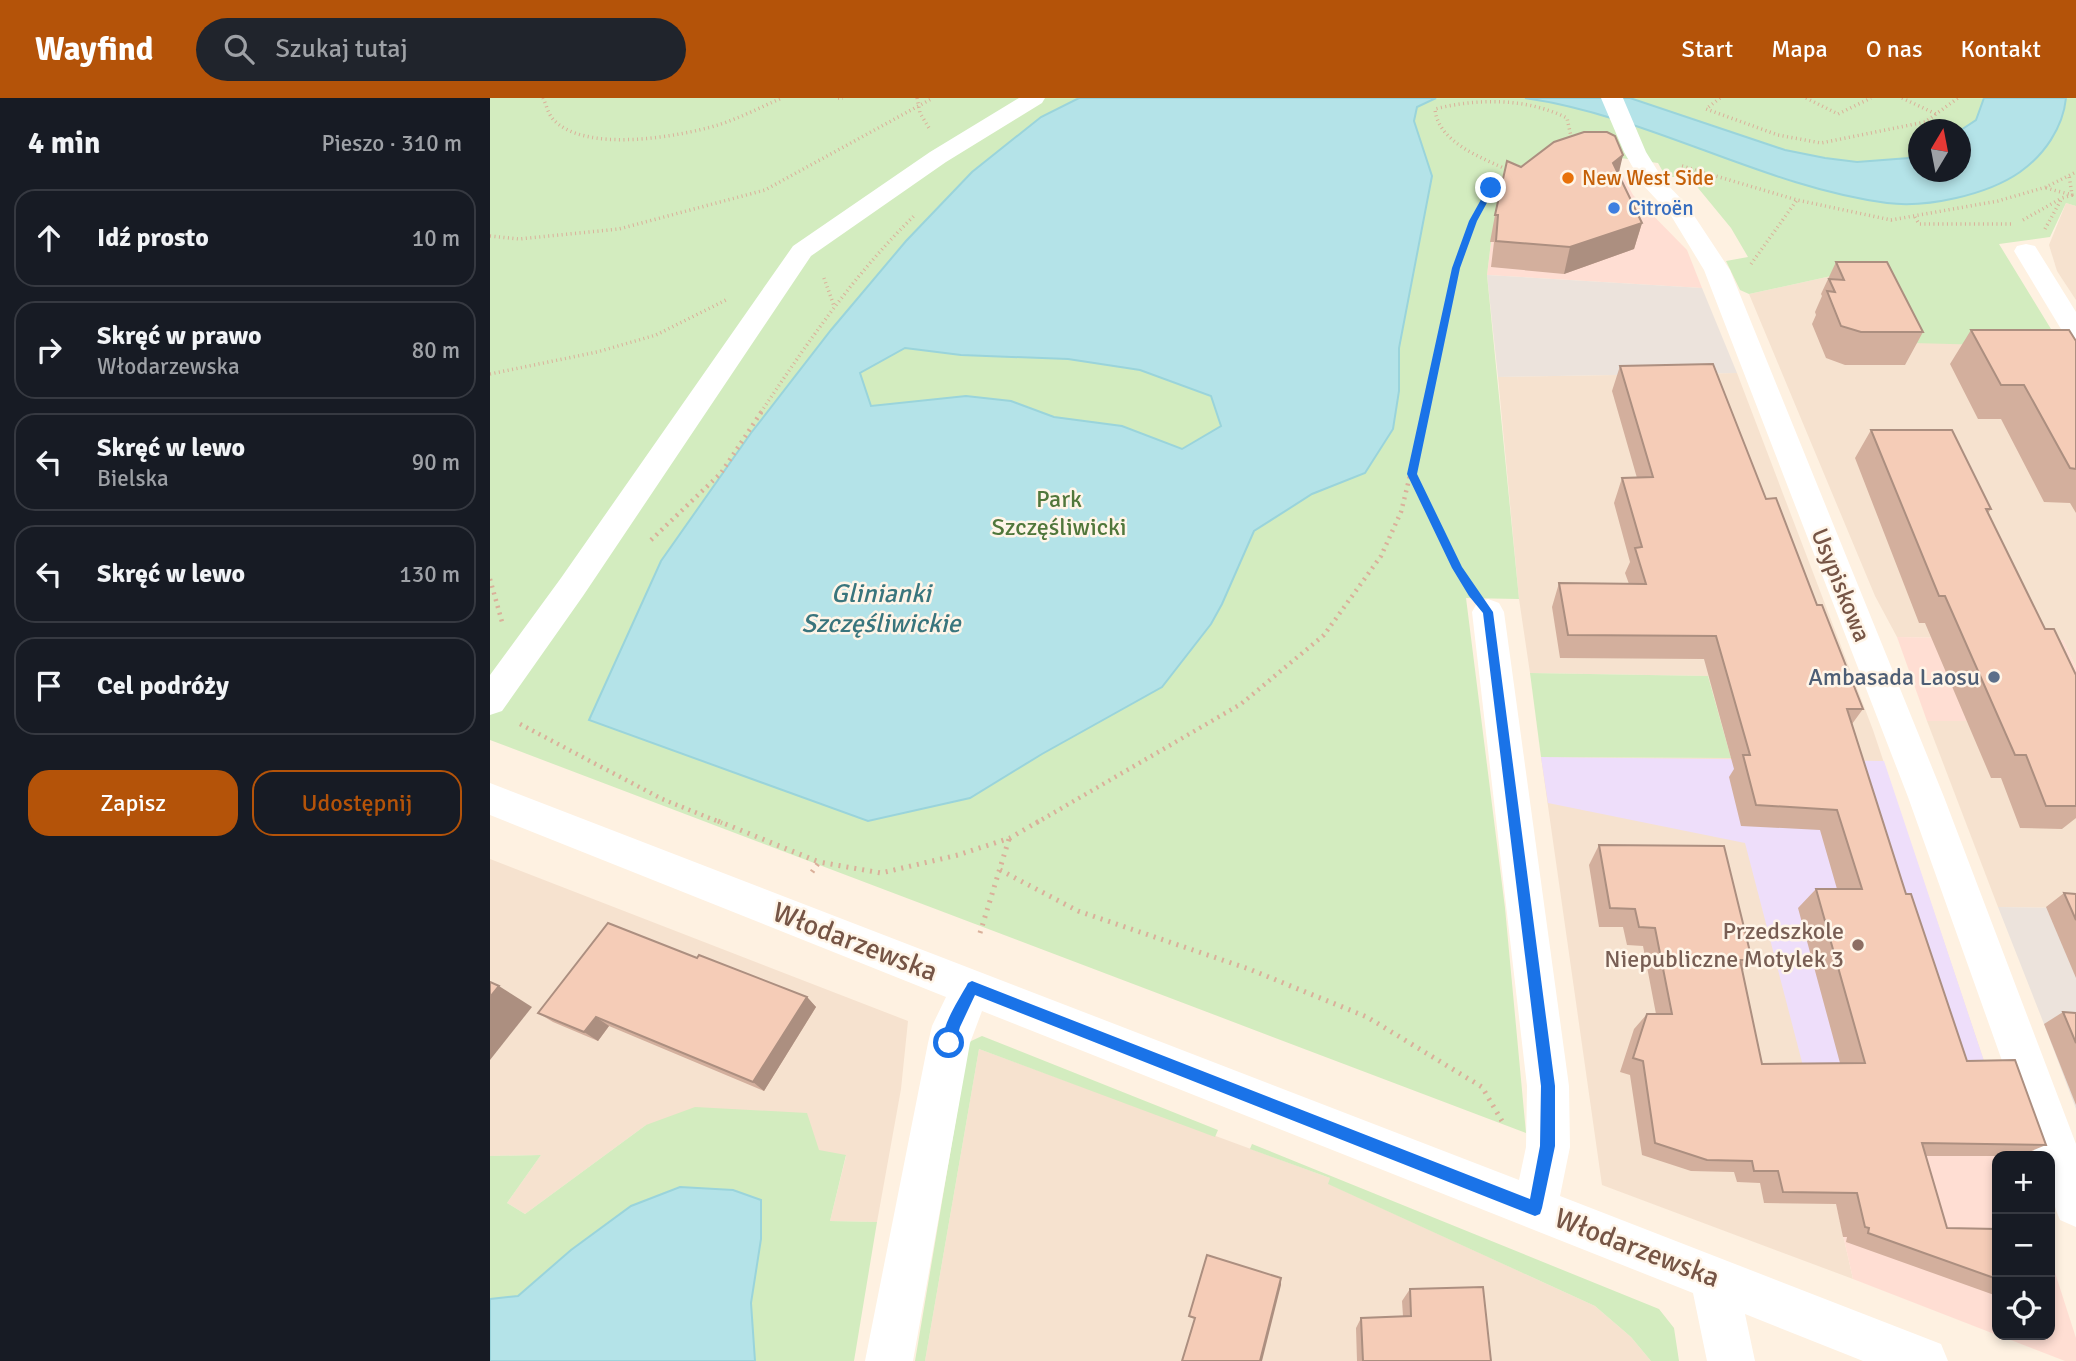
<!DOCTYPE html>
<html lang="pl">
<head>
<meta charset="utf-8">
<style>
  body { margin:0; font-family:Signika,sans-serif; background:#20242c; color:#f1f3f6 }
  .controls { position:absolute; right:21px; bottom:21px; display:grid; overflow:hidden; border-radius:14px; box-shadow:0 4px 10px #0003 }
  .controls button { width:63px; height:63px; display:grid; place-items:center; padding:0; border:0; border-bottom:2px solid #363941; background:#171b24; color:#f1f3f6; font:35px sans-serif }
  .compass { position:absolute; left:1418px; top:21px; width:63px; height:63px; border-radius:50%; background:#171b24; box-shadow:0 4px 10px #0003; rotate:10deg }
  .stop { position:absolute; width:21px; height:21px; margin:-16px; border:5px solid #1a73e8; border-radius:50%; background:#fff }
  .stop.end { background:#1a73e8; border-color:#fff; box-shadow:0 2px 7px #0008 }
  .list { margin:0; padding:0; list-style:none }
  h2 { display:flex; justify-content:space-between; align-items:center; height:91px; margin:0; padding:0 28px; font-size:30px }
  h2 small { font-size:23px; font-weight:400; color:#9ea1a6 }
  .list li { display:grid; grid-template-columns:46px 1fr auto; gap:21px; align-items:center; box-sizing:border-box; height:98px; margin:0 14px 14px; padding:0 14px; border:2px solid #363941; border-radius:21px }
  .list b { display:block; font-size:26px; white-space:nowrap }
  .list p { margin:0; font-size:23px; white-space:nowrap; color:#9ea1a6 }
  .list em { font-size:23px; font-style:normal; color:#9ea1a6 }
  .actions { display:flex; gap:14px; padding:21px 28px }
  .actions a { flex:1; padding:16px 0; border:2px solid #b45309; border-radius:21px; text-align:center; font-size:24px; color:#b45309 }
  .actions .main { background:#b45309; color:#fff }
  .icon { flex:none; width:38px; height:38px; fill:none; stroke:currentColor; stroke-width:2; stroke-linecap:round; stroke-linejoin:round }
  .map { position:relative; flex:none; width:1586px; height:1263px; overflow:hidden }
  header { display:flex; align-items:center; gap:42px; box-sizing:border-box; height:98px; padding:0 35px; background:#b45309; color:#fff }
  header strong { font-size:33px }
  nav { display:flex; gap:38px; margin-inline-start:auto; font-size:24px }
  .search { width:490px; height:63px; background:#20242c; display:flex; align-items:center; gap:18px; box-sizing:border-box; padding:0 24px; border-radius:38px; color:#9ea1a6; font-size:26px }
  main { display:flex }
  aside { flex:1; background:#171b24 }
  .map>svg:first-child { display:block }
  .residential { fill:#f6e2cf }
  .commercial { fill:#ffded3 }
  .industrial { fill:#ece3dc }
  .education { fill:#eedefa }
  .green { fill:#d3ecbf; fill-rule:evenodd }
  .water { fill:#b4e3e8; stroke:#9ad4db; stroke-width:2; fill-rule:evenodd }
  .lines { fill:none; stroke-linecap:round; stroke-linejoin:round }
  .path-far2 { stroke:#dab09a; stroke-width:3.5; stroke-dasharray:1 3.5; stroke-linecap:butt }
  .path-far1 { stroke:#dab09a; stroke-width:4.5; stroke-dasharray:2 5; stroke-linecap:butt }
  .path { stroke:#dab09a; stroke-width:5; stroke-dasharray:2 6; stroke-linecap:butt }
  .street { fill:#fff; fill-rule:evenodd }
  .wall { fill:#d3af9d }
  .shaded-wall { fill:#ac8f80 }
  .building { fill:#f5ccb7; stroke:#ac8f80; stroke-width:2 }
  .route { fill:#1a73e8 }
  .food-dot { fill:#e8710a; stroke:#fff5e8; stroke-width:2.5 }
  .shop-dot { fill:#3f7fe0; stroke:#fff5e8; stroke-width:2.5 }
  .service-dot { fill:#5c6f8a; stroke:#fff5e8; stroke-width:2.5 }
  .education-dot { fill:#8d6e63; stroke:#fff5e8; stroke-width:2.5 }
  .labels { text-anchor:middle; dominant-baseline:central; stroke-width:5; stroke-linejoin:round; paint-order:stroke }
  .far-food-label { font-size:21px; fill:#c56008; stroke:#fff5e8; text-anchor:start }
  .far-shop-label { font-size:21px; fill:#366cbe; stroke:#fff5e8; text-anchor:start }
  .park-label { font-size:24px; fill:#50773b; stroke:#fff5e8 }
  .street-label { font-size:24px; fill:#765546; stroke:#fff5e8 }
  .service-label { font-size:24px; fill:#4e5e75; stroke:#fff5e8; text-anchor:end }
  .education-label { font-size:24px; fill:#785e54; stroke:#fff5e8; text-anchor:end }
  .water-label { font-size:26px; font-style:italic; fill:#39757d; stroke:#fff5e8 }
  .near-street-label { font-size:28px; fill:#765546; stroke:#fff5e8 }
</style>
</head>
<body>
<header>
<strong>Wayfind</strong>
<div class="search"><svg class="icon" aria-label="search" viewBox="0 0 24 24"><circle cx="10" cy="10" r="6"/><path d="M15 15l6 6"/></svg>Szukaj tutaj</div>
<nav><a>Start</a><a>Mapa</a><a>O nas</a><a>Kontakt</a></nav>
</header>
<main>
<aside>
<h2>4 min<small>Pieszo · 310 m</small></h2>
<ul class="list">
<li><svg class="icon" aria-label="ahead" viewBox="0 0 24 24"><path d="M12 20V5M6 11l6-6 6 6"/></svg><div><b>Idź prosto</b></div><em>10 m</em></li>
<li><svg class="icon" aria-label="right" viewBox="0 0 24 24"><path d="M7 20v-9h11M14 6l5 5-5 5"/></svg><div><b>Skręć w prawo</b><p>Włodarzewska</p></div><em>80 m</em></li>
<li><svg class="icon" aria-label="left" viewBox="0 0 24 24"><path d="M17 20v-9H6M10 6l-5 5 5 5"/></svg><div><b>Skręć w lewo</b><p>Bielska</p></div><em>90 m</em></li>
<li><svg class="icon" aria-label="left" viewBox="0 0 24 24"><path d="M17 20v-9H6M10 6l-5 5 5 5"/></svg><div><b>Skręć w lewo</b></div><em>130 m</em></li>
<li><svg class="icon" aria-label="arrive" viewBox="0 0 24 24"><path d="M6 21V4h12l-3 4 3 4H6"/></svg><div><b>Cel podróży</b></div></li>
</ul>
<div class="actions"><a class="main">Zapisz</a><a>Udostępnij</a></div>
</aside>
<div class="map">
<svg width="1586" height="1263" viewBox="0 0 1586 1263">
  <rect width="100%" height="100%" fill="#fef1e1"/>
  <!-- residential -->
  <g class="residential">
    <path d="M1576,105L1586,108V202L1567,173L1559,147Z"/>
    <path d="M1382,169L1572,249L1586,274V569L1573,542L1407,539L1385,498L1259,196Z"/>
    <path d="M1247,275L1383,632L1497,972L1346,1106L1363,1181L1112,1087L1051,659L1241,660L1218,578L1040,575L1029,501L1008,279Z"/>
    <path d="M1437,623H1586V810L1508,809Z"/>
    <path d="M0,761L418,923L411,991L387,1124L340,1123L356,1058L156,1027L35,1116L17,1105L51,1057L0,1058Z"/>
    <path d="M489,951L840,1080L839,1086L1105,1208L1141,1239L1161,1263H435Z"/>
  </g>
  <!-- commercial -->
  <g class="commercial">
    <path d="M1126,65L1143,97L1197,152L1212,190L997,177L1001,144Z"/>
    <path d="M1407,539L1573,542L1586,569V623H1437Z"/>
    <path d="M1497,972L1507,1058V1237L1363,1181L1346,1106Z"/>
    <path d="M1560,1159L1586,1240V1263H1575L1508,1237H1560Z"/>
  </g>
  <!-- industrial -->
  <g class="industrial">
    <path d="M997,177L1212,190L1247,275L1008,279Z"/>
    <path d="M1508,809L1586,810V1011L1554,926Z"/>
  </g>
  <!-- education -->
  <path class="education" d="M1051,659L1394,663L1497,972L1313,968L1255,745L1058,705Z"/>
  <!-- green -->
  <g class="green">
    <path d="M0,0H1586V108L1576,105L1560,139L1509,146L1572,249L1423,245L1382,169L1259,196L1250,192L1236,163L1258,159L1241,130L1199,79H1176L1168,65L1123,59L1001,144L997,177L1029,501L976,500L1015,810L1036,1035L0,642ZM1428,32H1470V74H1428Z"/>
    <path d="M1040,575L1218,578L1241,660L1051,659Z"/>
    <path d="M492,938L728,1032L725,1039L489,951L435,1263H425L479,944Z"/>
    <path d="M205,1009L317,1015L329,1052L356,1057L340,1123L387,1124L364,1263H0V1058L51,1057L17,1105L35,1116L156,1027Z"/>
    <path d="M762,1046L1169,1211L1184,1230L1189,1263H1161L1141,1239L1105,1208L838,1086L840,1080L760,1051Z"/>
  </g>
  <!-- water -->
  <g class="water">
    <path d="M589,0H946L927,9L924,23L942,78L909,250V293L903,331L875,375L822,396L764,433L732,506L721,526L672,589L552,656L480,700L378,723L99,622L171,463L261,335L341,232L416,143L482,74L551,19ZM415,250L471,257L578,261L650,272L721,298L731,328L692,351L632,328L564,319L521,303L476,298L381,308L370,275Z"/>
    <path d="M1035,0H1140L1295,52L1335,60L1367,64L1419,60L1428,55V74H1470L1471,32L1486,22L1494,0H1576C1573,30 1554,57 1530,74C1497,97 1437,110 1397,105C1274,89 1160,18 1035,0Z"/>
    <path d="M190,1089L243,1092L271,1102V1141L261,1205L265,1263H0V1201L28,1198L81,1152L141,1108Z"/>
  </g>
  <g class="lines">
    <!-- path-far2 -->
    <g class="path-far2">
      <path d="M53,0C56,6 58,15 62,20C92,56 188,39 228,27C250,20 271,9 292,0"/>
      <path d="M348,0H353"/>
      <path d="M427,0L430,15L439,30"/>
      <path d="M1230,0L1216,11L1288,37L1331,45L1435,24L1468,0"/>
      <path d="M1316,0L1348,16L1381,0"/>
      <path d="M1412,0L1446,16"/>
      <path d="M1192,68L1307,102L1401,122L1508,103L1556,89L1586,74"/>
      <path d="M1020,73C993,60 948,45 945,11C988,0 1037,0 1077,20L1082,43"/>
      <path d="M1556,90L1586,98"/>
      <path d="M1425,119L1429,126H1521"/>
      <path d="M1533,122L1572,100"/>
      <path d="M1555,131L1572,100L1582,97L1579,77"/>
      <path d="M0,138L29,141L129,131L275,92L443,0"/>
      <path d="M1261,166L1307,102"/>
      <path d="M334,180L344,208"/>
      <path d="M0,276L107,254L166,237L238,201"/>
      <path d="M271,314C318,244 365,175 426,116"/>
      <path d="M935,314C950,244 962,126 1016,76"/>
    </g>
    <!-- path-far1 -->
    <g class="path-far1">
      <path d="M923,377L976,485"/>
      <path d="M161,442L231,375L272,313"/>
      <path d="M0,481L12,524"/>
      <path d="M30,626L172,701L232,725"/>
      <path d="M546,725L751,606L834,537L891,458L911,414L936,313"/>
    </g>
    <!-- path -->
    <g class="path">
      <path d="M228,723L329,764"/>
      <path d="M510,772L588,813L759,871L877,919L992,989L1012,1023"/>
      <path d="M322,774L329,764L391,775L468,757L520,740L549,723"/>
      <path d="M490,835L519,741"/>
    </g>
    <!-- street -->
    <g class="street">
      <path d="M529,0H555L552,5L456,64L321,158L93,498L12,613L0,617V577L71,480L303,148L440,54Z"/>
      <path d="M1111,0H1133L1156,54L1174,83L1197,107L1240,172L1454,699L1586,1046V1129L1570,1122C1560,1098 1560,1084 1560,1058H1546L1418,699L1214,172L1180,116L1153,87L1134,54Z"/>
      <path d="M1536,146L1545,148L1586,214V243L1577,241L1524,153L1527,148Z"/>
      <path d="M998,501L1009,505L1014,514L1079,988L1080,1049L1070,1098L1451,1246L1458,1263H1373L1255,1216L1265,1263H1217L1203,1195L492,913L480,945L423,1263H375L438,945L442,928L456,899L0,717V685L1029,1082L1036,1049L1037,988L982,514L987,505Z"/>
    </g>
  </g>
  <!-- wall -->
  <g class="wall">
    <path d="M1031,69L1129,76L1152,125L1144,151L1074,176L1001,169L1004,144H1000L1005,117Z"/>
    <path d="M1346,164L1433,234L1415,267H1355L1336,260L1322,226L1326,217L1325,214L1332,198L1331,196Z"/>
    <path d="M1481,232L1586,243V415L1580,405L1554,404L1511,321H1488L1460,266Z"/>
    <path d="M1130,268L1276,401L1327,507L1373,611L1362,626L1416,796L1477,963L1556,1047L1529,1058H1436L1457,1130L1507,1131V1198L1356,1144L1357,1139H1353L1346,1106L1274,1105L1270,1085L1247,1084L1244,1074L1201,1073L1152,1057L1140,977L1130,974L1144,931L1157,916H1166L1153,848L1137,847L1133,829H1109L1099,767L1109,747L1262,862L1252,873L1272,966L1350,965L1308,810L1326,791H1347L1330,732L1251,728L1239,679L1244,671L1214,561L1070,560L1062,509L1069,485L1139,486L1135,475L1140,464L1124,405L1132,380H1147L1122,293Z"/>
    <path d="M1381,332L1501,411L1498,415L1555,531L1586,577V720L1572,731L1530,730L1511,680H1501L1435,525H1429L1365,360Z"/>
    <path d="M1574,795L1586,796V880L1556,809Z"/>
    <path d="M207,860L317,899L326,909L274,993L119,928L108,943L63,924L48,915Z"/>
    <path d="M1573,914L1586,915V1007L1554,926Z"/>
    <path d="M920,1191L1001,1263H867L866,1230L871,1220L913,1218L912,1203Z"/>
  </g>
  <!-- shaded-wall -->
  <g class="shaded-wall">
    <path d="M1133,57L1127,83L1123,65Z"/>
    <path d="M1152,125L1144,151L1074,176L1080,149Z"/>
    <path d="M9,888L42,909L0,962V899Z"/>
    <path d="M317,899L326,909L274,993L263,984Z"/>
    <path d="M106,919L119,928L108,943L94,934Z"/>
    <path d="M791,1180V1187L772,1263H770Z"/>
  </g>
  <!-- building -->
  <g class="building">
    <path d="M1094,34H1117L1125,38L1133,57L1123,65L1152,125L1080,149L1006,143L1008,117H1005L1017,63L1031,69L1064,44Z"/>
    <path d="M1346,164H1397L1433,234H1371L1351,228L1337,193L1345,194L1339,181L1354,182Z"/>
    <path d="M1481,232H1579L1586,243V371L1580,370L1534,287H1511Z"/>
    <path d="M1223,266L1276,401L1286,400L1327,507H1332L1373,611H1357L1416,796H1421L1477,963L1525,962L1556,1047L1432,1045L1457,1130L1507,1131V1181L1378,1135L1379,1130L1375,1129L1367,1095L1293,1094L1288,1073H1264L1262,1063L1217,1062L1165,1045L1153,963L1143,960L1157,916H1182L1165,830L1149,829L1145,811L1120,810L1109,747L1234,748L1262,862H1250L1272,966L1375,965L1326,791H1372L1347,712L1266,707L1253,657H1260L1226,538L1078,537L1069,485L1156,486L1145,450L1152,449L1132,380L1163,379L1130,268Z"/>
    <path d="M1381,332H1462L1501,411H1496L1555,531H1564L1586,577V708H1556L1536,657H1525L1455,498H1449Z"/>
    <path d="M1574,795L1586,796V822Z"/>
    <path d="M118,825L207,860L209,857L317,899L263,984L106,919L94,934L48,915Z"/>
    <path d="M0,884L9,888L0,899Z"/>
    <path d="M1573,914L1586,915V945Z"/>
    <path d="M717,1157L791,1180L770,1263H692L705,1220L699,1218Z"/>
    <path d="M993,1189L1001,1263H873L871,1220L921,1218L920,1191Z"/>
  </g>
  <!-- route -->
  <path class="route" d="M998,89L1005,90L987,123L970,170L927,376L972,469L1003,514L1065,988V1048L1052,1110L1050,1116L1045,1118L485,897L470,929L464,950H454C448,931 469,902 478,885L482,883L1040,1101L1050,1048L1051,988L993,515L979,498L962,470L917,376L962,170L979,123Z"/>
  <!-- markers -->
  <circle class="food-dot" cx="1078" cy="80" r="7"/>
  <circle class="shop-dot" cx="1124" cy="110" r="7"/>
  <circle class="service-dot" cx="1504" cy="579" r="7"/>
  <circle class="education-dot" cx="1368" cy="847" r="7"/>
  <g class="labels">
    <!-- far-food labels -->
    <g class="far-food-label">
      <text x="1092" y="80">New West Side</text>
    </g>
    <!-- far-shop labels -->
    <g class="far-shop-label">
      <text x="1138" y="110">Citroën</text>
    </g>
    <!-- park labels -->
    <g class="park-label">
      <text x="569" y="401">Park<tspan x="569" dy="28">Szczęśliwicki</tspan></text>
    </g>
    <!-- street labels -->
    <g class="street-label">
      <text transform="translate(1351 487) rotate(68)">Usypiskowa</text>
    </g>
    <!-- service labels -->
    <g class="service-label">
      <text x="1490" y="579">Ambasada Laosu</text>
    </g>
    <!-- education labels -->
    <g class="education-label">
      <text x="1354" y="833">Przedszkole<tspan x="1354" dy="28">Niepubliczne Motylek 3</tspan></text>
    </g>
    <!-- water labels -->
    <g class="water-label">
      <text x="391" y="496">Glinianki<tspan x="391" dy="30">Szczęśliwickie</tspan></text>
    </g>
    <!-- near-street labels -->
    <g class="near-street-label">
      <text transform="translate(365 844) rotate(21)">Włodarzewska</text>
      <text transform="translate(1147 1150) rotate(21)">Włodarzewska</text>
    </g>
  </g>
</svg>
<div class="controls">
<button>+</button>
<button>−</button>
<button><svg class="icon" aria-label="locate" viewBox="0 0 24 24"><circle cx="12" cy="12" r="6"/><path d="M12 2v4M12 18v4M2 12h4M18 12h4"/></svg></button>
</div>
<svg class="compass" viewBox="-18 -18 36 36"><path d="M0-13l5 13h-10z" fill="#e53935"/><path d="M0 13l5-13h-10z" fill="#9ea1a6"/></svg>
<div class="stop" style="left:459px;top:945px"></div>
<div class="stop end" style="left:1001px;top:90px"></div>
</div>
</main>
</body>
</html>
